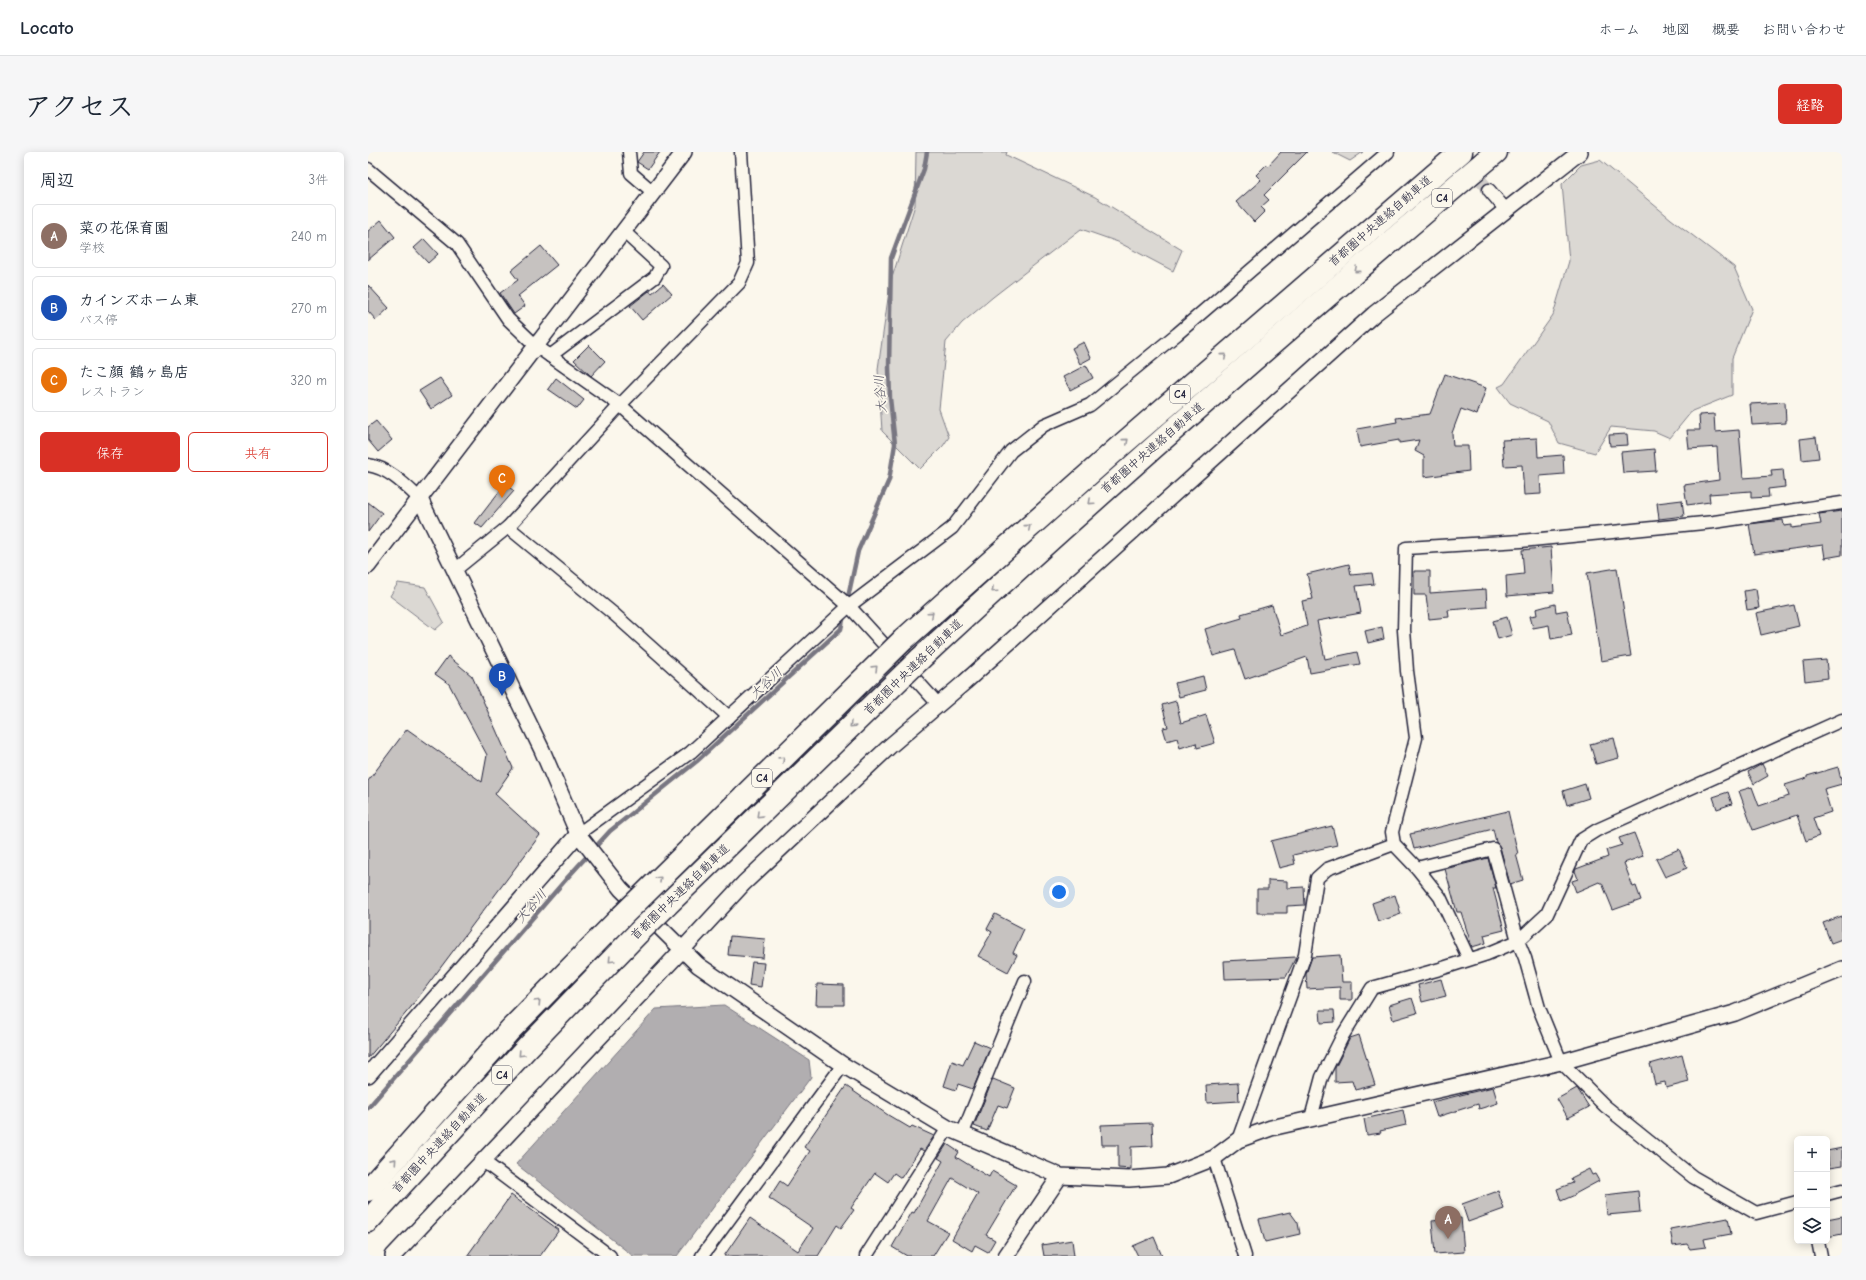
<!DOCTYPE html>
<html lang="ja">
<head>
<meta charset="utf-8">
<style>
  body { margin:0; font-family:"Comic Neue","Klee One",sans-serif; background:#f6f6f7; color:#1f2937 }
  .controls { position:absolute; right:12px; bottom:12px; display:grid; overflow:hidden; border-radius:6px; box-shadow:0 2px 10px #0003 }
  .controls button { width:36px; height:36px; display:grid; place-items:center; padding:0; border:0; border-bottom:1px solid #e0e1e3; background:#fff; color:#1f2937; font:20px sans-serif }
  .you { position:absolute; left:691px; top:740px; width:14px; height:14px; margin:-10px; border:3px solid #fff; border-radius:50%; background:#1a73e8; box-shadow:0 0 0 6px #1a73e833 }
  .badge { display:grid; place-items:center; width:26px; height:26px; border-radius:50%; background:#d93025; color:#fff; font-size:13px; font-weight:700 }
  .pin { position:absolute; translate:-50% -33px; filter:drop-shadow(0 1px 2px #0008) }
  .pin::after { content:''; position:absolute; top:21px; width:14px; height:12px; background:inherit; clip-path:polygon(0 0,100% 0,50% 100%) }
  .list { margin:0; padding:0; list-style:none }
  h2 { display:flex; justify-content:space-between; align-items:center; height:52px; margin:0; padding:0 16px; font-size:17px }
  h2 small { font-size:13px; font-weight:400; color:#747a83 }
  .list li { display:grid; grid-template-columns:26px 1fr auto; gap:12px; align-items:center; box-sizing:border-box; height:64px; margin:0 8px 8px; padding:0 8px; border:1px solid #e0e1e3; border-radius:6px }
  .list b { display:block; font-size:15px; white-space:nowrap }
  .list p { margin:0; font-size:13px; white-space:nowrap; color:#747a83 }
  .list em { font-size:13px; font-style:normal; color:#747a83 }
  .actions { display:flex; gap:8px; padding:12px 16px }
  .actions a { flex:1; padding:9px 0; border:1px solid #d93025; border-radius:6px; text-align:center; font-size:14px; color:#d93025 }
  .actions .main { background:#d93025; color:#fff }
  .icon { flex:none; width:22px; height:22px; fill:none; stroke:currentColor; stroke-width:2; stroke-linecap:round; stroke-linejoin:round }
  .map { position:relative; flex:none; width:1474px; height:1104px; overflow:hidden; border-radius:6px }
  header { display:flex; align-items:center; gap:24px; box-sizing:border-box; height:56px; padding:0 20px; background:#fff; border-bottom:1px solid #e0e1e3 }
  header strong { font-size:19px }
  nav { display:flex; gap:22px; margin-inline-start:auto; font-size:14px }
  .intro { display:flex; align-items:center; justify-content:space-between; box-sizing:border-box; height:96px; padding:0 24px }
  h1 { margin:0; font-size:28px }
  .button { padding:10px 18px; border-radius:6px; background:#d93025; color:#fff; font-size:14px; font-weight:700 }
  main { display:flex; gap:24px; padding:0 24px }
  aside { flex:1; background:#fff; border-radius:6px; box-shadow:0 2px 10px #0003 }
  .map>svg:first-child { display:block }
  .green { fill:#dbd8d3; stroke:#7e7d87 }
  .water { fill:#b1aeb0; stroke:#787681 }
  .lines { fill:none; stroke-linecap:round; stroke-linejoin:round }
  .stream { stroke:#787681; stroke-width:4.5 }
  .building { fill:#c6c2c0; stroke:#22223b }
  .minor-tunnel { stroke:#d0ccc9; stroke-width:12; stroke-dasharray:12 6; stroke-linecap:butt }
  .minor-casing { stroke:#22223b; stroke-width:15 }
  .tertiary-casing { stroke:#22223b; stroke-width:18 }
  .motorway-casing { stroke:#22223b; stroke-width:25 }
  .minor { stroke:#fbf7ec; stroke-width:12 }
  .tertiary { stroke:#fbf7ec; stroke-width:15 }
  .motorway { stroke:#fbf7ec; stroke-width:22 }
  .motorway-bridge-casing { stroke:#22223b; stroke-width:25; stroke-linecap:butt }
  .motorway-bridge { stroke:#fbf7ec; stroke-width:22 }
  .oneway { stroke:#99979c }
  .labels { text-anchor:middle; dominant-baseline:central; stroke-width:3.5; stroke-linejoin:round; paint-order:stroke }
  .shield { fill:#fbf7ec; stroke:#636270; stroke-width:1 }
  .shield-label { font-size:11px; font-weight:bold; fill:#22223b }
  .street-label { font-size:12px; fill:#22223b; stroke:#fbf7ec }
  .water-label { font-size:13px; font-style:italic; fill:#545364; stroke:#fbf7ec }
</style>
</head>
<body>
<header>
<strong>Locato</strong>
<nav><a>ホーム</a><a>地図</a><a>概要</a><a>お問い合わせ</a></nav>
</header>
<div class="intro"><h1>アクセス</h1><a class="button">経路</a></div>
<main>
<aside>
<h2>周辺<small>3件</small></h2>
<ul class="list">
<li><span class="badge" style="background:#8d6e63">A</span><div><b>菜の花保育園</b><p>学校</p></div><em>240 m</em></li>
<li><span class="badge" style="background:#1a4fb4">B</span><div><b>カインズホーム東</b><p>バス停</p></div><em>270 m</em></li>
<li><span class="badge" style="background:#e8710a">C</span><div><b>たこ顔 鶴ヶ島店</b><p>レストラン</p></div><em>320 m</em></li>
</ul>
<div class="actions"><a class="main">保存</a><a>共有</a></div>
</aside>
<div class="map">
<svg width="1474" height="1104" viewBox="0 0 1474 1104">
  <rect width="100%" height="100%" fill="#fbf7ec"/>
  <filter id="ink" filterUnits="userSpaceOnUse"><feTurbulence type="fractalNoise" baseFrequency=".025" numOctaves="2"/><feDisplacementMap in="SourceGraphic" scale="8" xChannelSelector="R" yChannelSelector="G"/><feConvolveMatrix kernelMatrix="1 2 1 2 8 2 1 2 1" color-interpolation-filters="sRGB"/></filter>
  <g filter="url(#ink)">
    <!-- green -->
    <g class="green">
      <path d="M548,0H639L638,3L727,45L814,98L805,119L750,90L713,77L625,145L594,171L578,190L571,257L581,285L575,294L552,317L514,279L510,217L522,132L547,53Z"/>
      <path d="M964,0H995L982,9Z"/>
      <path d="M1232,8L1303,67L1366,115L1384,157L1364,206V243L1324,259L1302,286L1286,279L1243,275L1227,301L1191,291L1180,269L1142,251L1130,235L1136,232L1185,163L1201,109L1194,32L1213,13Z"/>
      <path d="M30,431L57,435L76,470L67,478L22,444Z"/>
    </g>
    <!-- water -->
    <path class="water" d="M356,853L441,908L443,925L309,1104H265L148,1012L288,857Z"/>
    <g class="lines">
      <!-- stream -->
      <g class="stream">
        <path d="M479,450L490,399L521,328L527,292L522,246L521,215L523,106L556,17L559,0"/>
        <path d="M0,956L200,725L242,679L329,609L473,477L476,463"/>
      </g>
    </g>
    <!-- building -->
    <g class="building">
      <path d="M276,0H292L280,17L269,10Z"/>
      <path d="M913,0H939L896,43L901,48L893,55L897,59L886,70L868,50L893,28L888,23L898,13L900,14Z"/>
      <path d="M13,68L27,85L0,108V79Z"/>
      <path d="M56,87L70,102L60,111L46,96Z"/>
      <path d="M173,94L189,113L150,144L157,154L146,162L132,141L150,128L143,119Z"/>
      <path d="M295,132L304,142L274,168L262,154L281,139L284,141Z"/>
      <path d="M0,133L21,156L8,168L0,159Z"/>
      <path d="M716,190L723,206L712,212L704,196Z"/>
      <path d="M221,193L237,209L223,224L206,208Z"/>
      <path d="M718,213L725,226L702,238L695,225Z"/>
      <path d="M1077,222L1118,236L1109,263L1093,257L1084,281L1085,294H1100L1101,319L1056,325V304L1047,299L1051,288L1031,291V288L992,295L989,277L1029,270L1028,266L1062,262Z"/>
      <path d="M72,226L84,243L63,257L51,239Z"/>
      <path d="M188,226L216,248L209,257L180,237Z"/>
      <path d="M1417,250L1418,271L1384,273L1382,252Z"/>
      <path d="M1346,262L1347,280L1371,278L1375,326L1404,324L1403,318L1415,317L1417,335L1400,337L1401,345L1383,346V339L1341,342L1342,350L1319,353L1316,333L1351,328L1349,295L1321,297L1319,278H1332L1331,263Z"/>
      <path d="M8,269L24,288L10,300L0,288V275Z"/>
      <path d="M1259,282L1260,293L1242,294L1241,283Z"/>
      <path d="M1448,285L1451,306L1434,308L1432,287Z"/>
      <path d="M1169,286L1170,305L1195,303L1196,322L1172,324L1173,342L1156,343L1154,313L1136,314L1134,288Z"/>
      <path d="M1286,297L1288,319L1255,321L1253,300Z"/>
      <path d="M137,332L146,339L114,376L107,371Z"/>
      <path d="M1314,348L1316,364L1291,367L1289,351Z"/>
      <path d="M0,350L14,361L0,380Z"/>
      <path d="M1474,359V403L1457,406L1455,393L1386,402L1381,372L1415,368L1416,374L1424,373V376L1453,372L1451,362Z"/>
      <path d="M1183,395L1186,440L1139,444L1138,424L1156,422L1154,398Z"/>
      <path d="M981,412L983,423L1004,421L1006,432L988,434L993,461L949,469L957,507L989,500L992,512L942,521L939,505L877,527L867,498L845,504L837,477L874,466L873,462L904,453L913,483L939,474L934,449L945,447L939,422Z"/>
      <path d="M1249,416L1263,504L1233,509L1219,421Z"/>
      <path d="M1046,419H1062V441L1118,437L1119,455L1080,458L1081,465L1061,467L1058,443H1046Z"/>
      <path d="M1388,437L1391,456L1379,458L1376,439Z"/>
      <path d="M1187,452L1188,460L1199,458L1204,483L1183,487L1181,473L1165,476L1162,464L1169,463L1168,457Z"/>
      <path d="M1426,453L1431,474L1393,483L1388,461Z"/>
      <path d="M1139,465L1144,483L1130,487L1125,469Z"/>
      <path d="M1014,475L1016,487L1000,491L997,479Z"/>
      <path d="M80,504L104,524L145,616L127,642L172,683L43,855L0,906V629L39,577L114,630L119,603L81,532L67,522Z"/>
      <path d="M1458,508L1460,526L1437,529L1435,510Z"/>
      <path d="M835,524L838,538L811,545L807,531Z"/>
      <path d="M808,549L813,571L838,563L847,591L829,596L828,591L812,596L809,586L799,589L795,576L800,575L794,553Z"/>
      <path d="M1246,586L1251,606L1228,612L1222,592Z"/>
      <path d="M1394,612L1400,624L1386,632L1380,620Z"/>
      <path d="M1470,615L1474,632L1456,637L1463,660L1445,666L1451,684L1438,689L1429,663L1385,678L1371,639L1384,635L1391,654L1421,644L1417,633L1439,626V624Z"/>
      <path d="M1217,632L1221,646L1199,653L1195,639Z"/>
      <path d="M1360,640L1364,652L1349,657L1345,645Z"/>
      <path d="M1140,659L1150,702H1148L1155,728L1142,732L1132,695L1128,690L1125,677L1046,697L1042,682Z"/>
      <path d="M964,674L969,693L925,703L927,712L911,716L903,689Z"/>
      <path d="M1266,681L1275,704L1256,711L1265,735L1268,734L1273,748L1245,758L1234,731H1232L1231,730L1208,740L1204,729L1210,727L1207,719L1208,717L1240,705L1238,698L1254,693L1251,686Z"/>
      <path d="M1311,697L1319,716L1297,725L1288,707Z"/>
      <path d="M1120,706L1128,736H1125L1136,778L1116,783L1118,791L1104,795L1093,760H1089L1077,717Z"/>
      <path d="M900,728L919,729V736L936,735L937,753L919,754V761H889V737H900Z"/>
      <path d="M1027,743L1033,762L1010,770L1004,751Z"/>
      <path d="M627,762L656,777L645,801L649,803L640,820L610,804L624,780L619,777Z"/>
      <path d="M1474,764V787L1463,791L1455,771Z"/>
      <path d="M362,784L397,787L395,806L360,803Z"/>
      <path d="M972,803L974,830H984V848H972V835L939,837L938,822L944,805Z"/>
      <path d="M928,805L918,825L857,827L856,809Z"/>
      <path d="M384,810L396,811L393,835L381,833Z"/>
      <path d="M1073,827L1078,844L1054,850L1050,833Z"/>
      <path d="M449,832L476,833V853H448Z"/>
      <path d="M1044,846L1049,861L1025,868L1021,853Z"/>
      <path d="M952,858H966L967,870L953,871Z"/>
      <path d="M991,883L1007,933L987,938L984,929L967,930V916L982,886Z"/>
      <path d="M606,889L622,896L605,937L590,932L588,938L576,934L584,909L595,913Z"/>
      <path d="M1314,903L1321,930L1298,936L1297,930L1287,932L1282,912Z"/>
      <path d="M625,927L647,936L639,956L630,953L619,979L606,974Z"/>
      <path d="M870,931L871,949L839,951L838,933Z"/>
      <path d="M478,934L520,963L542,976L544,974L566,984L556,999L552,997L533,1026L526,1021L520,1030L507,1021L483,1056L486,1058L473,1076L469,1073L450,1104H356L382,1066L430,1099L445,1076L401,1046L412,1029L419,1034L442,999L436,995Z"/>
      <path d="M1125,935L1130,951L1111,957L1110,952L1069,965L1064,950Z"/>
      <path d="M1209,936L1221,955L1200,966L1189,947Z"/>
      <path d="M1035,958L1038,973L1012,979L1013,981L999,983L996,967Z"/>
      <path d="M784,971L785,994L763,995V1017L750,1016V993H734L733,973Z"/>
      <path d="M579,992L591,1000L588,1005L601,1013L621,1025L624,1019L648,1033L618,1083L627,1088L620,1100L607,1093L604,1099L584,1087L610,1042L584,1026L560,1069L580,1080L565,1104H539L524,1095L544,1060L546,1061L575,1009L570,1006Z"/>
      <path d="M1474,996V1014L1461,1016L1459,999Z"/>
      <path d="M1221,1017L1224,1023L1227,1022L1231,1029L1207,1042V1043L1193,1049L1189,1037L1205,1031L1203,1026Z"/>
      <path d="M1130,1039L1136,1057L1100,1070L1094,1052Z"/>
      <path d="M1270,1039L1272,1060L1239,1063L1237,1043Z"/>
      <path d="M143,1043L191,1078L172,1104H99Z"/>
      <path d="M922,1060L930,1071L932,1082L897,1090L891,1067Z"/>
      <path d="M1474,1064V1082L1459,1085V1067Z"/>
      <path d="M1093,1066L1096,1100L1067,1102L1064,1069Z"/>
      <path d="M1360,1066L1363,1082L1336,1087L1338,1095L1322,1097L1319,1092L1305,1094L1302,1077Z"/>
      <path d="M786,1085L794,1104H770L765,1094Z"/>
      <path d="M704,1088L706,1104H676L674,1093Z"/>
    </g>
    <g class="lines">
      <!-- minor-tunnel -->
      <path class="minor-tunnel" d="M1089,0L1121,38"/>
      <defs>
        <g id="minor">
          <path d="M261,0L263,21L285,40"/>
          <path d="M0,17L89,92L140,167L168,194L252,253L481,454L570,552"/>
          <path d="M1121,38L1138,58"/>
          <path d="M182,204L287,125L293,114L255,79"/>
          <path d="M0,313C21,316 37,333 52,347"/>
          <path d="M140,375L247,463L361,565"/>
          <path d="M87,418L140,375L252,253L371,131L380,111L373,0"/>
          <path d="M210,682L323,600L481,454L584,376L643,299L676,273L722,253L809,182L1020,0"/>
          <path d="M1049,716L1125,697L1150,789L1157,806L1171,856L1193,910L1237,954L1325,1025L1388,1061L1429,1050"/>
          <path d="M1101,807L1072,745L1049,716L1026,692L1024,680L1048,586L1039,519L1036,478L1038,396L1153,389L1346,370L1474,351"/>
          <path d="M943,966L954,925L975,883L1004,836L1072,817L1119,802L1150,789L1179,762L1213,688L1229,678L1474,568"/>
          <path d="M594,983L657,829"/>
          <path d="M870,988L937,803L949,726L959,717L1026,692"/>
          <path d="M846,1006L877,1104"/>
          <path d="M115,1009L242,1104"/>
          <path d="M1459,1042L1474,1038"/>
          <path d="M1450,1089L1453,1104"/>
          <path d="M334,1104L475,913"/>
          <path d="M498,1104L580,976"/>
        </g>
        <g id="tertiary">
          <path d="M52,347L174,598L210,682L253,737L330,813L475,913L580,976L692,1024L761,1027L800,1024L846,1006L870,988L903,976L1193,910L1367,861L1474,817"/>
          <path d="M0,414L316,0"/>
          <path d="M0,923L210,682"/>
          <path d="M25,1104L314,798L376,731L522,594L597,530L1006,162L1212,0"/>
          <path d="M638,1104L692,1024"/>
        </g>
        <g id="motorway">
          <path d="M535,488L749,297L1093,0"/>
          <path d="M552,507C740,332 933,165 1128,0"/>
          <path d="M0,1038L142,878L254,764"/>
          <path d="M0,1069L159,896L271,780"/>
        </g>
      </defs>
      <!-- minor casing -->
      <use href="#minor" class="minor-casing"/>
      <!-- tertiary casing -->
      <use href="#tertiary" class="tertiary-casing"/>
      <!-- motorway casing -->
      <use href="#motorway" class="motorway-casing"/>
      <!-- minor -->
      <use href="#minor" class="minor"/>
      <!-- tertiary -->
      <use href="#tertiary" class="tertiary"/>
      <!-- motorway -->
      <use href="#motorway" class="motorway"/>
      <defs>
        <g id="motorway-bridge">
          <path d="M254,764L535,488"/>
          <path d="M271,780L552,507"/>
        </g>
      </defs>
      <!-- motorway-bridge casing -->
      <use href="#motorway-bridge" class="motorway-bridge-casing"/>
      <!-- motorway-bridge -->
      <use href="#motorway-bridge" class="motorway-bridge"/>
    </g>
    <!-- one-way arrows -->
    <defs><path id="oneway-chevron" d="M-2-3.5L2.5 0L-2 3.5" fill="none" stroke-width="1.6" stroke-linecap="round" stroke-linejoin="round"/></defs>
    <g class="oneway">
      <use href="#oneway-chevron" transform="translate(989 118) rotate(139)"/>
      <use href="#oneway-chevron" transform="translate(856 204) rotate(-41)"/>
      <use href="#oneway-chevron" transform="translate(758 289) rotate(-41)"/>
      <use href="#oneway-chevron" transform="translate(723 350) rotate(138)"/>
      <use href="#oneway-chevron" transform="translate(660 375) rotate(-41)"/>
      <use href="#oneway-chevron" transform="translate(626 438) rotate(137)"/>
      <use href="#oneway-chevron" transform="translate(563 462) rotate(-42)"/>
      <use href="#oneway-chevron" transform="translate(507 516) rotate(-44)"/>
      <use href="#oneway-chevron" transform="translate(484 573) rotate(136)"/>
      <use href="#oneway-chevron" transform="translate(414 607) rotate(-44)"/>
      <use href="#oneway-chevron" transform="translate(391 663) rotate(136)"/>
      <use href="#oneway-chevron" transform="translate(291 727) rotate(-44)"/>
      <use href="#oneway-chevron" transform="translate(243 808) rotate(134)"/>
      <use href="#oneway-chevron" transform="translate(170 850) rotate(-46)"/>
      <use href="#oneway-chevron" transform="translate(153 902) rotate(133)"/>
      <use href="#oneway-chevron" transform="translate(26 1009) rotate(-48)"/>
    </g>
  </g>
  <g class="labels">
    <!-- shield labels -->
    <g class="shield">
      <rect x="1064" y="37" width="20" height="18" rx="3"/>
      <rect x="802" y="233" width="20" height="18" rx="3"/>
      <rect x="384" y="617" width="20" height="18" rx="3"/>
      <rect x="124" y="914" width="20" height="18" rx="3"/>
    </g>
    <g class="shield-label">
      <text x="1074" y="46">C4</text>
      <text x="812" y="242">C4</text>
      <text x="394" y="626">C4</text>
      <text x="134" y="923">C4</text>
    </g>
    <!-- street labels -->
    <g class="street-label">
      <text transform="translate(1012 69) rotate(-41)">首都圏中央連絡自動車道</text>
      <text transform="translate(784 296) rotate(-41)">首都圏中央連絡自動車道</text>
      <text transform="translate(545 515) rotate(-44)">首都圏中央連絡自動車道</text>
      <text transform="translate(312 740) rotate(-44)">首都圏中央連絡自動車道</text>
      <text transform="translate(71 991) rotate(-47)">首都圏中央連絡自動車道</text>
    </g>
    <!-- water labels -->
    <g class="water-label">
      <text transform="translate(512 242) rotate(-95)">大谷川</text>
      <text transform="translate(398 531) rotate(-43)">大谷川</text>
      <text transform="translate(163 754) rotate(-49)">大谷川</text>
    </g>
  </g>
</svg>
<div class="controls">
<button>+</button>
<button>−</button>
<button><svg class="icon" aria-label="layers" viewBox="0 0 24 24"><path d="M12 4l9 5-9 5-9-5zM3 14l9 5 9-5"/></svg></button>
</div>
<div class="you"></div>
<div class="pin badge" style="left:1080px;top:1087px;background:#8d6e63">A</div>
<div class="pin badge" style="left:134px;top:544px;background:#1a4fb4">B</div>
<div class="pin badge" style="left:134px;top:346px;background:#e8710a">C</div>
</div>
</main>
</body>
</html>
